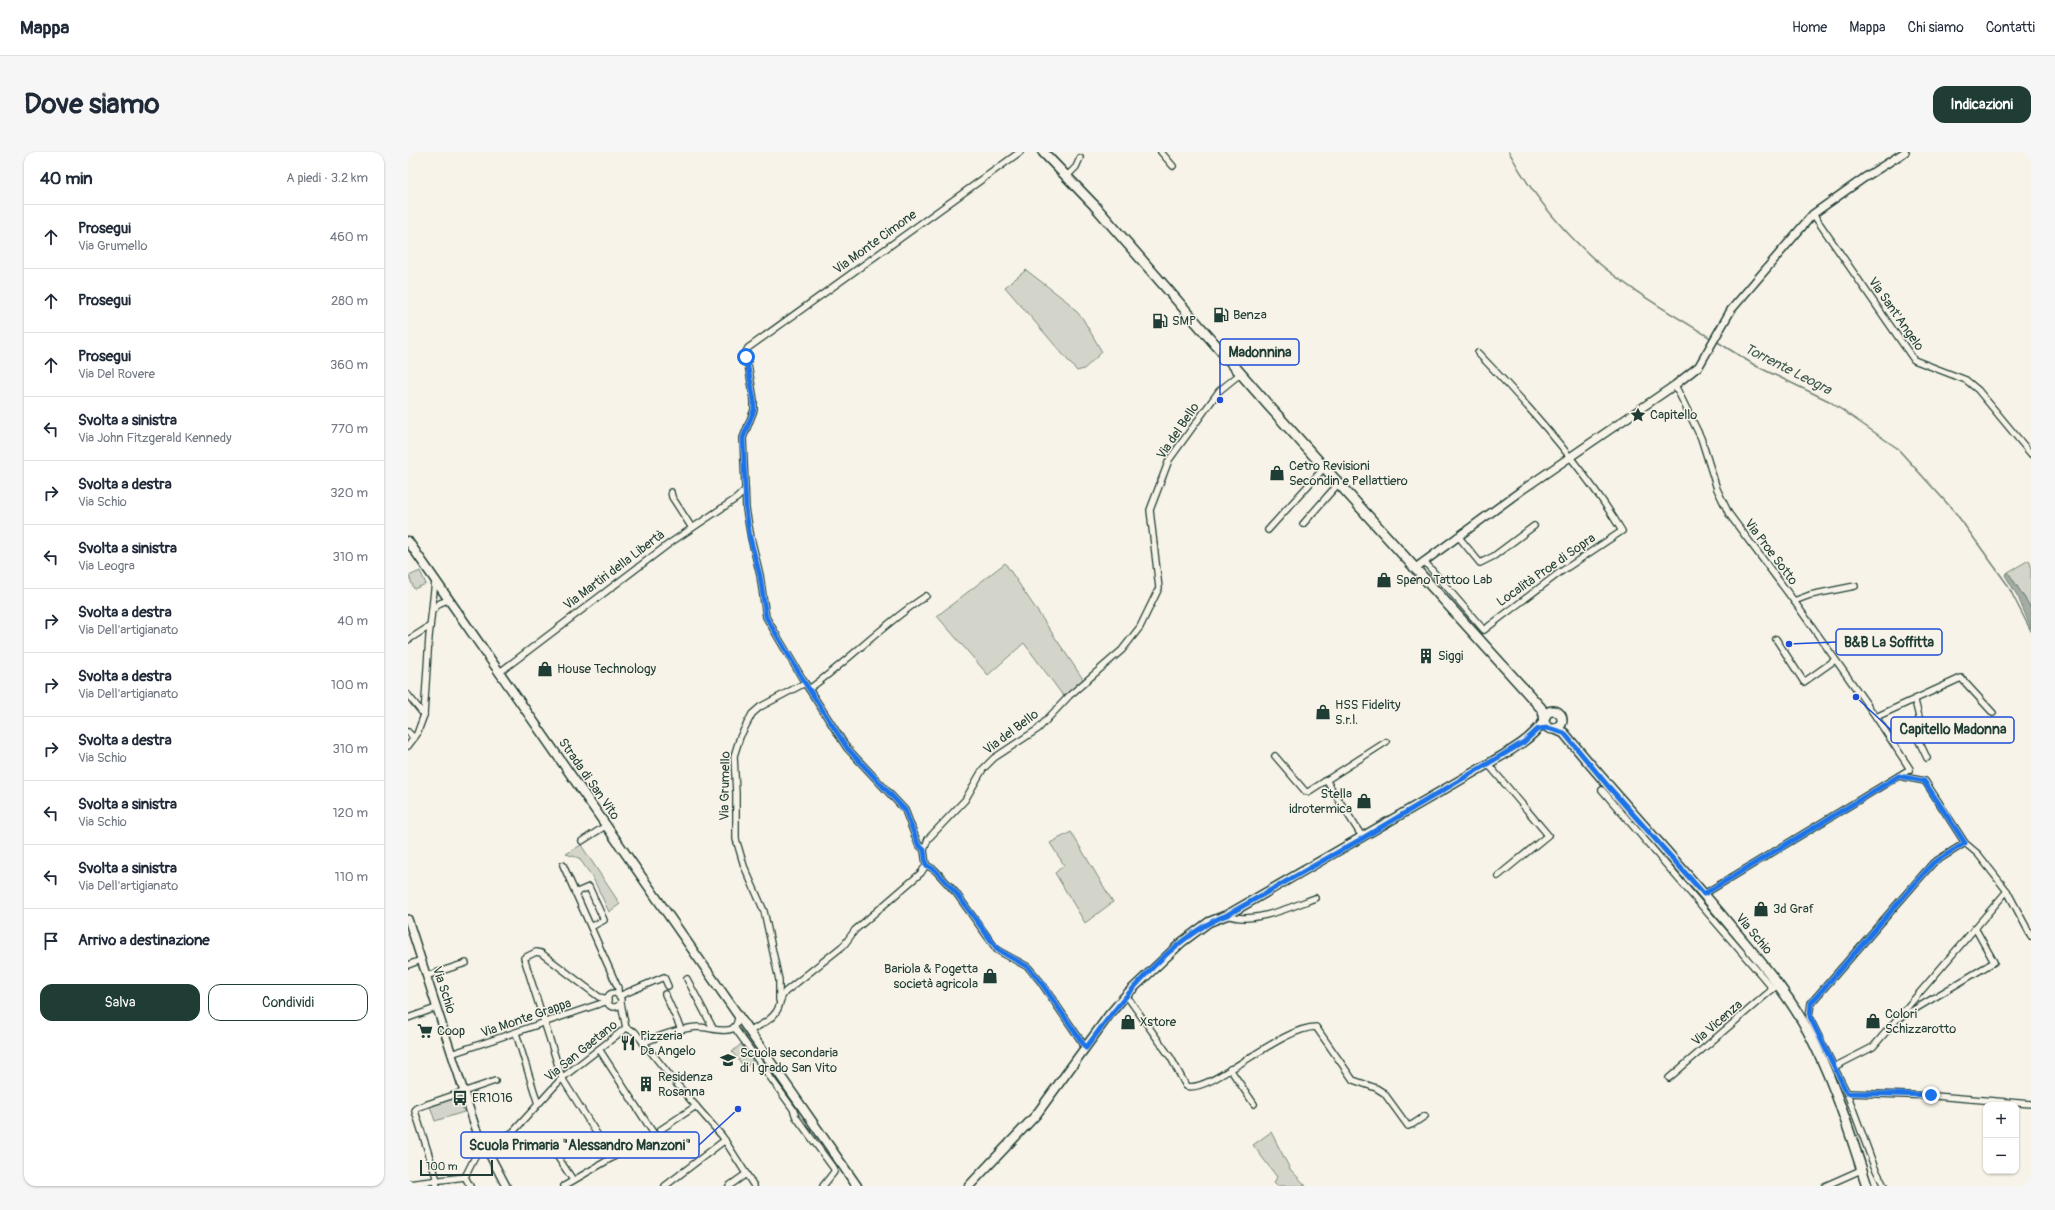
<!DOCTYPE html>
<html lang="it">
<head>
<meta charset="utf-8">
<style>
  body { margin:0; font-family:Pangolin,sans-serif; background:#f6f6f7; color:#1f2937 }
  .controls { position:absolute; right:12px; bottom:12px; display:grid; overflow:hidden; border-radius:8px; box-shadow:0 1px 3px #0004 }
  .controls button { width:36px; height:36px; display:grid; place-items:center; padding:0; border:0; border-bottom:1px solid #e0e1e3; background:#fff; color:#1f2937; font:20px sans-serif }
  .scale { position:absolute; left:12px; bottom:10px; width:73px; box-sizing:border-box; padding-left:4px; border:2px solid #1f3d34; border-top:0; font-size:11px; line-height:14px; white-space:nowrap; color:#1f3d34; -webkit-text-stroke:3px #f7f3e8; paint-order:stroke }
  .stop { position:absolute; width:12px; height:12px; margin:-9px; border:3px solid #1a73e8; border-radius:50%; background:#fff }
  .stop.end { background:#1a73e8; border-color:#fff; box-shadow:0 1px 4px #0008 }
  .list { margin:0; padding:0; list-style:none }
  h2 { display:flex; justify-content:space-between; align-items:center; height:52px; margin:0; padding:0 16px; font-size:17px }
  h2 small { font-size:13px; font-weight:400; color:#747a83 }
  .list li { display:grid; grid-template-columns:26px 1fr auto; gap:12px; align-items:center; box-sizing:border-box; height:64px; padding:0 16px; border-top:1px solid #e0e1e3 }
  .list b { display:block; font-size:15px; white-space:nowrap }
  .list p { margin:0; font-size:13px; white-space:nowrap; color:#747a83 }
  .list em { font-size:13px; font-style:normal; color:#747a83 }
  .actions { display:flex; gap:8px; padding:12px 16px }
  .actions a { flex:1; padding:9px 0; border:1px solid #1f3d34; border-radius:12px; text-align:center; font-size:14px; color:#1f3d34 }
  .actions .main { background:#1f3d34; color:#fff }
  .icon { flex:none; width:22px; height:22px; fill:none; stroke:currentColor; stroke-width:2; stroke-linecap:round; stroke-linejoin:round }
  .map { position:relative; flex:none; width:1623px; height:1034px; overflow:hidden; border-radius:12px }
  header { display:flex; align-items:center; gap:24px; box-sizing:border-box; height:56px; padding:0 20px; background:#fff; border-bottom:1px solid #e0e1e3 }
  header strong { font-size:19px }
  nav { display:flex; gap:22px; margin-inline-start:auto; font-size:14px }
  .intro { display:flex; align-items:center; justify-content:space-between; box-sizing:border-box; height:96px; padding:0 24px }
  h1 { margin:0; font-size:28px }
  .button { padding:10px 18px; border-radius:12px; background:#1f3d34; color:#fff; font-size:14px; font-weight:700 }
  main { display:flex; gap:24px; padding:0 24px }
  aside { flex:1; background:#fff; border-radius:12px; box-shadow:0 1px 3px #0004 }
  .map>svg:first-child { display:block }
  .green { fill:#d3d5ca; stroke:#79897f }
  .water { fill:#a4ada3; stroke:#6f8077 }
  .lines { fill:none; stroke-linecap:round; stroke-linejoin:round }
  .stream { stroke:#6f8077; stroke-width:1.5 }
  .minor-casing { stroke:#1f3d34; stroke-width:8 }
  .tertiary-casing { stroke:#1f3d34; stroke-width:10 }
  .secondary-casing { stroke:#1f3d34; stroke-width:11 }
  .primary-casing { stroke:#1f3d34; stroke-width:12 }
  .minor { stroke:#f7f3e8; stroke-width:5.5 }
  .tertiary { stroke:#f7f3e8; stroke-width:7 }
  .secondary { stroke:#f7f3e8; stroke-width:8 }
  .primary { stroke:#f7f3e8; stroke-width:9 }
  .route { stroke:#1a73e8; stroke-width:5 }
  .labels { text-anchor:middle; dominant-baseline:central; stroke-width:3; stroke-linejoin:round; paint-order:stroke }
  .street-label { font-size:13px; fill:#1f3d34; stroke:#f7f3e8 }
  .poi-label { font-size:13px; fill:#1f3d34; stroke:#f7f3e8; text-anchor:start }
  .water-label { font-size:14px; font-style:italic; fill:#405950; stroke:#f7f3e8 }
  .leader { fill:none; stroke:#1d4ed8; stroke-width:1.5 }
  .callout-dot { fill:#1d4ed8; stroke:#f7f3e8; stroke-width:1.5 }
  .callout { fill:#f7f3e8; stroke:#1d4ed8; stroke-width:1.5 }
  .callout-label { font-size:14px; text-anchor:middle; font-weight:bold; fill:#1f3d34 }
</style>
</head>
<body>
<header>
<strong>Mappa</strong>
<nav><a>Home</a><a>Mappa</a><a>Chi siamo</a><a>Contatti</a></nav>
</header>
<div class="intro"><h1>Dove siamo</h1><a class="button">Indicazioni</a></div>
<main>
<aside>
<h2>40 min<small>A piedi · 3.2 km</small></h2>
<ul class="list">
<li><svg class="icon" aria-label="ahead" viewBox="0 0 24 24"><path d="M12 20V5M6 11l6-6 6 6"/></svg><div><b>Prosegui</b><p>Via Grumello</p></div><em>460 m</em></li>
<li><svg class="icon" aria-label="ahead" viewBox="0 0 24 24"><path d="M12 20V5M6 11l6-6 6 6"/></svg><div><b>Prosegui</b></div><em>280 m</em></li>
<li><svg class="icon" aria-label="ahead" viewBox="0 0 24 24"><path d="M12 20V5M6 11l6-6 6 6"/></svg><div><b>Prosegui</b><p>Via Del Rovere</p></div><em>360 m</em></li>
<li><svg class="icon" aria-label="left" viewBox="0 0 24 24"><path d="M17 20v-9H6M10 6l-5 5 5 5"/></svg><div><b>Svolta a sinistra</b><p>Via John Fitzgerald Kennedy</p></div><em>770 m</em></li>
<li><svg class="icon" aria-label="right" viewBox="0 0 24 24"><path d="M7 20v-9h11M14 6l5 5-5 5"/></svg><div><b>Svolta a destra</b><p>Via Schio</p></div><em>320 m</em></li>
<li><svg class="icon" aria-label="left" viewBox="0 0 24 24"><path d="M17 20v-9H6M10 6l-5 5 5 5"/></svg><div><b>Svolta a sinistra</b><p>Via Leogra</p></div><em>310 m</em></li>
<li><svg class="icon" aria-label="right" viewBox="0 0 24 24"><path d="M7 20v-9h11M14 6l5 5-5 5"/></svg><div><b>Svolta a destra</b><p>Via Dell'artigianato</p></div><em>40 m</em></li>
<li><svg class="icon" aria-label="right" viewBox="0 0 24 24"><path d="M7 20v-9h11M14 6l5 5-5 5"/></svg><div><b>Svolta a destra</b><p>Via Dell'artigianato</p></div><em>100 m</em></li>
<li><svg class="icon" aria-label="right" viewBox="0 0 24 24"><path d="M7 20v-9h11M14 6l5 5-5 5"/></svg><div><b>Svolta a destra</b><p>Via Schio</p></div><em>310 m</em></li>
<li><svg class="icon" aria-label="left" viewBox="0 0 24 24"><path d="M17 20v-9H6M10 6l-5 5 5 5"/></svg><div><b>Svolta a sinistra</b><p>Via Schio</p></div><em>120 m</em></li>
<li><svg class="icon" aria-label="left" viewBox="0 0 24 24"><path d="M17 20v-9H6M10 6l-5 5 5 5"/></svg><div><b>Svolta a sinistra</b><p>Via Dell'artigianato</p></div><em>110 m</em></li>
<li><svg class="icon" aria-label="arrive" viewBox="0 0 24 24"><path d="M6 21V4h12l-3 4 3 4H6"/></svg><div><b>Arrivo a destinazione</b></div></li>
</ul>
<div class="actions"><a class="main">Salva</a><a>Condividi</a></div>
</aside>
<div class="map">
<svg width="1623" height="1034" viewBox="0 0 1623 1034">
  <rect width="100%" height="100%" fill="#f7f3e8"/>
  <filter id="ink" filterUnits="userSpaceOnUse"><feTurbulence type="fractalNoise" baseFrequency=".025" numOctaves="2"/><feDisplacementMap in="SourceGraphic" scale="8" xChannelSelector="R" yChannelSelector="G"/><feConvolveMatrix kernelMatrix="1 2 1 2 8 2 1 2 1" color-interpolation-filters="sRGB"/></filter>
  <g filter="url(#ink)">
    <!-- green -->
    <g class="green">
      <path d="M618,118L661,151L675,167L694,200L676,217L669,219L597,135Z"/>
      <path d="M1621,408L1623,414V456L1600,420Z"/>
      <path d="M597,411L675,527L656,545L616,491L580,523L529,464Z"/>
      <path d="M12,419L18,432L6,437L1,424Z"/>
      <path d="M663,680L705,750L677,771L647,721L656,713L642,691Z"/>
      <path d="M173,693L212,752L201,760L185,726L171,706L158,702Z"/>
      <path d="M333,892L345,909L337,916L324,900Z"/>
      <path d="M51,945L56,960L27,969L22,954Z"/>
      <path d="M863,980L882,1017L898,1034H869L866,1031L869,1025L845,993Z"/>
    </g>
    <!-- water -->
    <path class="water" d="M1600,420L1623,456V476L1610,445L1597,423Z"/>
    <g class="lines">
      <!-- stream -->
      <g class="stream">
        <path d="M1101,0C1122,39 1153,77 1186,107C1221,138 1265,162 1304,187"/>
        <path d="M1308,189L1348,214L1421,249L1489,296L1547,360L1599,432L1623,479"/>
      </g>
      <defs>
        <g id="minor">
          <path d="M753,0L765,14"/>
          <path d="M658,25L668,15L672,6"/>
          <path d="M1405,62L1506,208L1558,228L1570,238L1623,302"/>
          <path d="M1267,233L1293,286L1309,337L1321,362L1386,449L1468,565L1502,617L1296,742"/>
          <path d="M263,340L264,345L284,376"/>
          <path d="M895,372L930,332"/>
          <path d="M860,378L916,316"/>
          <path d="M1050,384L1072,411L1086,404L1126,374"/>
          <path d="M1016,409L1076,478L1151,421L1214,379C1177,317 1120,253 1070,201"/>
          <path d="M1386,449L1402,443L1447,434"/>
          <path d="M25,458L32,451L40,448"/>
          <path d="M1368,487L1396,530L1427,508"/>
          <path d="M0,488L22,474"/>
          <path d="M92,520L262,391L329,346L337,338"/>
          <path d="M401,537C442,508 476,471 518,444"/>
          <path d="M0,543L16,563"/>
          <path d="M1507,549L1512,569L1507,581L1519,606"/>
          <path d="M1468,565L1553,526L1585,561"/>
          <path d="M0,580L6,586"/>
          <path d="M0,594L9,582L16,563L21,485L27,429"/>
          <path d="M867,604L897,639L900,640L978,590"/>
          <path d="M1080,612L1140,683L1090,724"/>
          <path d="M1491,624L1517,629L1557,691L1570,702L1599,739L1623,784"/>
          <path d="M918,628L955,686"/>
          <path d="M1194,638L1365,837"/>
          <path d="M174,689L199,673"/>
          <path d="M516,698L510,692L497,658L439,596L397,531L358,465L352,423L343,386L338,357L335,286L346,258V248L338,200L340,196L612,0"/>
          <path d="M155,713L210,836V843"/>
          <path d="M518,713L527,718L548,741L589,798L620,815L632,829L678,896"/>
          <path d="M167,741L181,735L196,768L183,775"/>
          <path d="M819,763C844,773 883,755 907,746"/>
          <path d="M0,813L13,808"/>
          <path d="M18,824L58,811"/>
          <path d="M279,827L305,876"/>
          <circle cx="206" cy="848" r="7"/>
          <path d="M257,842L273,877"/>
          <path d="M718,843L763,906L778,934C801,943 872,875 908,875L945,928L968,936L976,941L1000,974L1005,972L1017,964"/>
          <path d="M211,844L256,825L260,834"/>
          <path d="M200,847L191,845L133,801L128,800L116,806L154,926L204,1006"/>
          <path d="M371,848V828L356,759L336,714L328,687V641L326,604L332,585L344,562L352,555L397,531"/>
          <path d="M213,851L218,876"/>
          <path d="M0,866L28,856"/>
          <path d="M1492,866L1586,810L1567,776"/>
          <path d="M326,875L385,957L388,965L426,1017V1020L415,1034"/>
          <path d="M342,879C352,873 367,867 371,854C373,847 372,847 377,840L436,793L447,778L513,721L518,713L516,698L520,687L557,648L575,617L586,606L630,577L661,544L714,498L732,475L751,436L742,358L761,308L811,239L832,222"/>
          <path d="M108,881L130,952"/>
          <path d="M235,891C251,884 272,876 290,875C300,875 314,881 324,877C329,874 330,869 330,863"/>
          <path d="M191,897L246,982"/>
          <path d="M43,902L200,849"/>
          <path d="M1426,915L1465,895L1599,739"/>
          <path d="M822,917L846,952"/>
          <path d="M1261,926L1367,835"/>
          <path d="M1439,941L1527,944L1623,952"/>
          <path d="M252,978L288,954"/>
          <path d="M141,992L165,1028"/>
          <path d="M57,1025L69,1001L105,980L154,926L218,876L227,880L267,930L314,984L346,1034"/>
          <path d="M57,1025L62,1034"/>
          <path d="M27,1028L29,1034"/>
          <path d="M29,1028L7,959L8,956L87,929"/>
          <path d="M0,1032L57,1025"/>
          <path d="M156,1034L207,1004"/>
          <path d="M257,1034L317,988"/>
          <path d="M321,1034L338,1022"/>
          <path d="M1417,1034L1453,1018"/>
          <path d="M1476,1034L1466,1014L1439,941L1401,865L1403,851L1525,711L1557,691"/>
        </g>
        <g id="tertiary">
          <path d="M1006,417L1114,338L1267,233L1291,214L1323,158L1405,62L1456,26L1497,0"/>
          <path d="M0,767L68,977L98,1034"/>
        </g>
        <g id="secondary">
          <path d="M0,389L449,1034"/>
          <path d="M561,1034L628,963L701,863L718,843L774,790L801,770L819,763L1080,612C1100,600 1122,589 1136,569"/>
        </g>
        <g id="primary">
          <path d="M635,0L686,53L861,254L1133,556L1137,565"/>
          <circle cx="1145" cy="568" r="9"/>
          <path d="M1147,577L1156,581C1209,646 1267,707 1320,771C1347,803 1374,834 1395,870C1424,922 1441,978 1459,1034"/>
        </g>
      </defs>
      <!-- minor casing -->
      <use href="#minor" class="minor-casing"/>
      <!-- tertiary casing -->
      <use href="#tertiary" class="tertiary-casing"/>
      <!-- secondary casing -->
      <use href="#secondary" class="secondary-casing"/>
      <!-- primary casing -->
      <use href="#primary" class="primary-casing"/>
      <!-- minor -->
      <use href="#minor" class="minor"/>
      <!-- tertiary -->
      <use href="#tertiary" class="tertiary"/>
      <!-- secondary -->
      <use href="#secondary" class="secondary"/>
      <!-- primary -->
      <use href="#primary" class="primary"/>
    </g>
  </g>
  <g class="lines" filter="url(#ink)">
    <!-- route -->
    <path class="route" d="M338,205L346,248V258L335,286L338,357L342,386L352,424L358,465L397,531L439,596L497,658L510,692L516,698L518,713L527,718L548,741L590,798L620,815L632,829L678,896C711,850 765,783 819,763L955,686L1116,590L1130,577L1140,576L1156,581L1200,634L1296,742L1491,624L1516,629L1557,691L1525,711L1403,851L1402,865L1439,941L1523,943"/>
  </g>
  <!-- icons -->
  <defs>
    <symbol id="fuel-bare" viewBox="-9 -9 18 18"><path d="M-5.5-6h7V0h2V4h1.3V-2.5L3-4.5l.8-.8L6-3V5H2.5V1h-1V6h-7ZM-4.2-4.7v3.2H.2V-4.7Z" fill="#1f3d34" stroke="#f7f3e8" stroke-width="2.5" paint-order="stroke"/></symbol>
    <symbol id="sight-bare" viewBox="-9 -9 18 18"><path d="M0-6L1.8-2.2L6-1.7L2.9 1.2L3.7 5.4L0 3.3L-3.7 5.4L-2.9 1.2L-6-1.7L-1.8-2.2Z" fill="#1f3d34" stroke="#f7f3e8" stroke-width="2.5" paint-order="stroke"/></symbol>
    <symbol id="shop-bare" viewBox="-9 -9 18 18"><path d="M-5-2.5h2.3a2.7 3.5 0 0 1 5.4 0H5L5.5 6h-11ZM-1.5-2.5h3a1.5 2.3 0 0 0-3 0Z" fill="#1f3d34" stroke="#f7f3e8" stroke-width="2.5" paint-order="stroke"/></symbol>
    <symbol id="building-bare" viewBox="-9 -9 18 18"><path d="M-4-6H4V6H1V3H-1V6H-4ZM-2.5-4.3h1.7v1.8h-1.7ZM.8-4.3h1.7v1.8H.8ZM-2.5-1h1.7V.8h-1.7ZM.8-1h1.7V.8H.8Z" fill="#1f3d34" stroke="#f7f3e8" stroke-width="2.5" paint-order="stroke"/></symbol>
    <symbol id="supermarket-bare" viewBox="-9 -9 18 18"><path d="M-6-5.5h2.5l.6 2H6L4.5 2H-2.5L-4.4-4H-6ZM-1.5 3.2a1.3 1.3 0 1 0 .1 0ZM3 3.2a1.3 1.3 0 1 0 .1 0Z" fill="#1f3d34" stroke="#f7f3e8" stroke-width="2.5" paint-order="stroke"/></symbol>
    <symbol id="restaurant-bare" viewBox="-9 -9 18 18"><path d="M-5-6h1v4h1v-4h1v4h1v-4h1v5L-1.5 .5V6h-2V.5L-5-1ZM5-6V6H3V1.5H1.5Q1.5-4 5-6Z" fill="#1f3d34" stroke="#f7f3e8" stroke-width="2.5" paint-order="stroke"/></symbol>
    <symbol id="school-bare" viewBox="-9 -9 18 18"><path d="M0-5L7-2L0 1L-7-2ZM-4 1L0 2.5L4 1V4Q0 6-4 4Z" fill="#1f3d34" stroke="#f7f3e8" stroke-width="2.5" paint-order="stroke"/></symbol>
    <symbol id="bus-bare" viewBox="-9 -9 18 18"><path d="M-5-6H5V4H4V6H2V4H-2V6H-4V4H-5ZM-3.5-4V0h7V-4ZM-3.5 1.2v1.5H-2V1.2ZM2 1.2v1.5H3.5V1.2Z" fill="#1f3d34" stroke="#f7f3e8" stroke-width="2.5" paint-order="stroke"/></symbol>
  </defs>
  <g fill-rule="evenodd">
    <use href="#fuel-bare" x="802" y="152" width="22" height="22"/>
    <use href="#fuel-bare" x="741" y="158" width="22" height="22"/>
    <use href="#sight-bare" x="1219" y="252" width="22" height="22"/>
    <use href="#shop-bare" x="858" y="310" width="22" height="22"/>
    <use href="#shop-bare" x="965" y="417" width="22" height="22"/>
    <use href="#building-bare" x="1007" y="493" width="22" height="22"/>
    <use href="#shop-bare" x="126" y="506" width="22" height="22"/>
    <use href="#shop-bare" x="904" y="549" width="22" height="22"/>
    <use href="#shop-bare" x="945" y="638" width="22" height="22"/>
    <use href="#shop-bare" x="1342" y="746" width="22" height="22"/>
    <use href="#shop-bare" x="571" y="813" width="22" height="22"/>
    <use href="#shop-bare" x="1454" y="858" width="22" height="22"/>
    <use href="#shop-bare" x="709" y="859" width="22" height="22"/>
    <use href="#supermarket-bare" x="6" y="868" width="22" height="22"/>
    <use href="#restaurant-bare" x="209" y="880" width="22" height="22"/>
    <use href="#school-bare" x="309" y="897" width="22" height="22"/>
    <use href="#building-bare" x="227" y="921" width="22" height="22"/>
    <use href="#bus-bare" x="41" y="935" width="22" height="22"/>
  </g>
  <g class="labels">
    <!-- street labels -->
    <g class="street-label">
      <text transform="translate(467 90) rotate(-36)">Via Monte Cimone</text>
      <text transform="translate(1488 162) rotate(55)">Via Sant'Angelo</text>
      <text transform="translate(770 279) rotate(-56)">Via del Bello</text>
      <text transform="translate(1363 400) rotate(53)">Via Proe Sotto</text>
      <text transform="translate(206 418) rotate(-37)">Via Martiri della Libertà</text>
      <text transform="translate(1138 418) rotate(-35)">Località Proe di Sopra</text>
      <text transform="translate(603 580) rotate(-37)">Via del Bello</text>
      <text transform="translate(181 627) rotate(55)">Strada di San Vito</text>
      <text transform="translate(317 634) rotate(-89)">Via Grumello</text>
      <text transform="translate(1346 782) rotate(50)">Via Schio</text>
      <text transform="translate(36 838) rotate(72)">Via Schio</text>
      <text transform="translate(118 866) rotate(-19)">Via Monte Grappa</text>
      <text transform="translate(1309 871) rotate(-41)">Via Vicenza</text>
      <text transform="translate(173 899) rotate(-39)">Via San Gaetano</text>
    </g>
    <!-- poi labels -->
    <g class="poi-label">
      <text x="825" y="163">Benza</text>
      <text x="764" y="169">SMP</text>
      <text x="1242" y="263">Capitello</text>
      <text x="881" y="314">Cetro Revisioni<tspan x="881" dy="15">Secondin e Pellattiero</tspan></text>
      <text x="988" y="428">Speno Tattoo Lab</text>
      <text x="1030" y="504">Siggi</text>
      <text x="149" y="517">House Technology</text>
      <text x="927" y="553">HSS Fidelity<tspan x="927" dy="15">S.r.l.</tspan></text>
      <text x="944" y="642" text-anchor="end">Stella<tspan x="944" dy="15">idrotermica</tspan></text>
      <text x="1365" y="757">3d Graf</text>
      <text x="570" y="817" text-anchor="end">Bariola &amp; Pogetta<tspan x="570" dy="15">società agricola</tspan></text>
      <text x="1477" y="862">Colori<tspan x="1477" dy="15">Schizzarotto</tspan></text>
      <text x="732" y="870">Xstore</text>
      <text x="29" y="879">Coop</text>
      <text x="232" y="884">Pizzeria<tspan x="232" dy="15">Da Angelo</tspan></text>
      <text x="332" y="901">Scuola secondaria<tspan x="332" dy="15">di I grado San Vito</tspan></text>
      <text x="250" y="925">Residenza<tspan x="250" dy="15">Rosanna</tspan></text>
      <text x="64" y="946">ER1016</text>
    </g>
    <!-- water labels -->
    <g class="water-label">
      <text transform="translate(1380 217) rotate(27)">Torrente Leogra</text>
    </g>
  </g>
  <!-- callouts -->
  <path class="leader" d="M812 248L812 200M1381 492L1428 490M1448 545L1483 578M330 957L291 993"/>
  <g class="callout-dot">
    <circle cx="812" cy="248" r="4"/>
    <circle cx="1381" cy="492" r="4"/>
    <circle cx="1448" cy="545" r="4"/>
    <circle cx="330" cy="957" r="4"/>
  </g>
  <g class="callout">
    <rect x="812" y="187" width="79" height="26" rx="4"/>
    <rect x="1428" y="477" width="106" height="26" rx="4"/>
    <rect x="1483" y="565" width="123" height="26" rx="4"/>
    <rect x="53" y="980" width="238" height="26" rx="4"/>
  </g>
  <g class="callout-label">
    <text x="852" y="205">Madonnina</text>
    <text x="1481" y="495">B&amp;B La Soffitta</text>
    <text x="1545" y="582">Capitello Madonna</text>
    <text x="172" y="998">Scuola Primaria "Alessandro Manzoni"</text>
  </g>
</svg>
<div class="controls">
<button>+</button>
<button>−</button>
</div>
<div class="scale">100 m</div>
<div class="stop" style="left:338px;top:205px"></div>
<div class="stop end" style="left:1523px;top:943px"></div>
</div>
</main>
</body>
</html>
